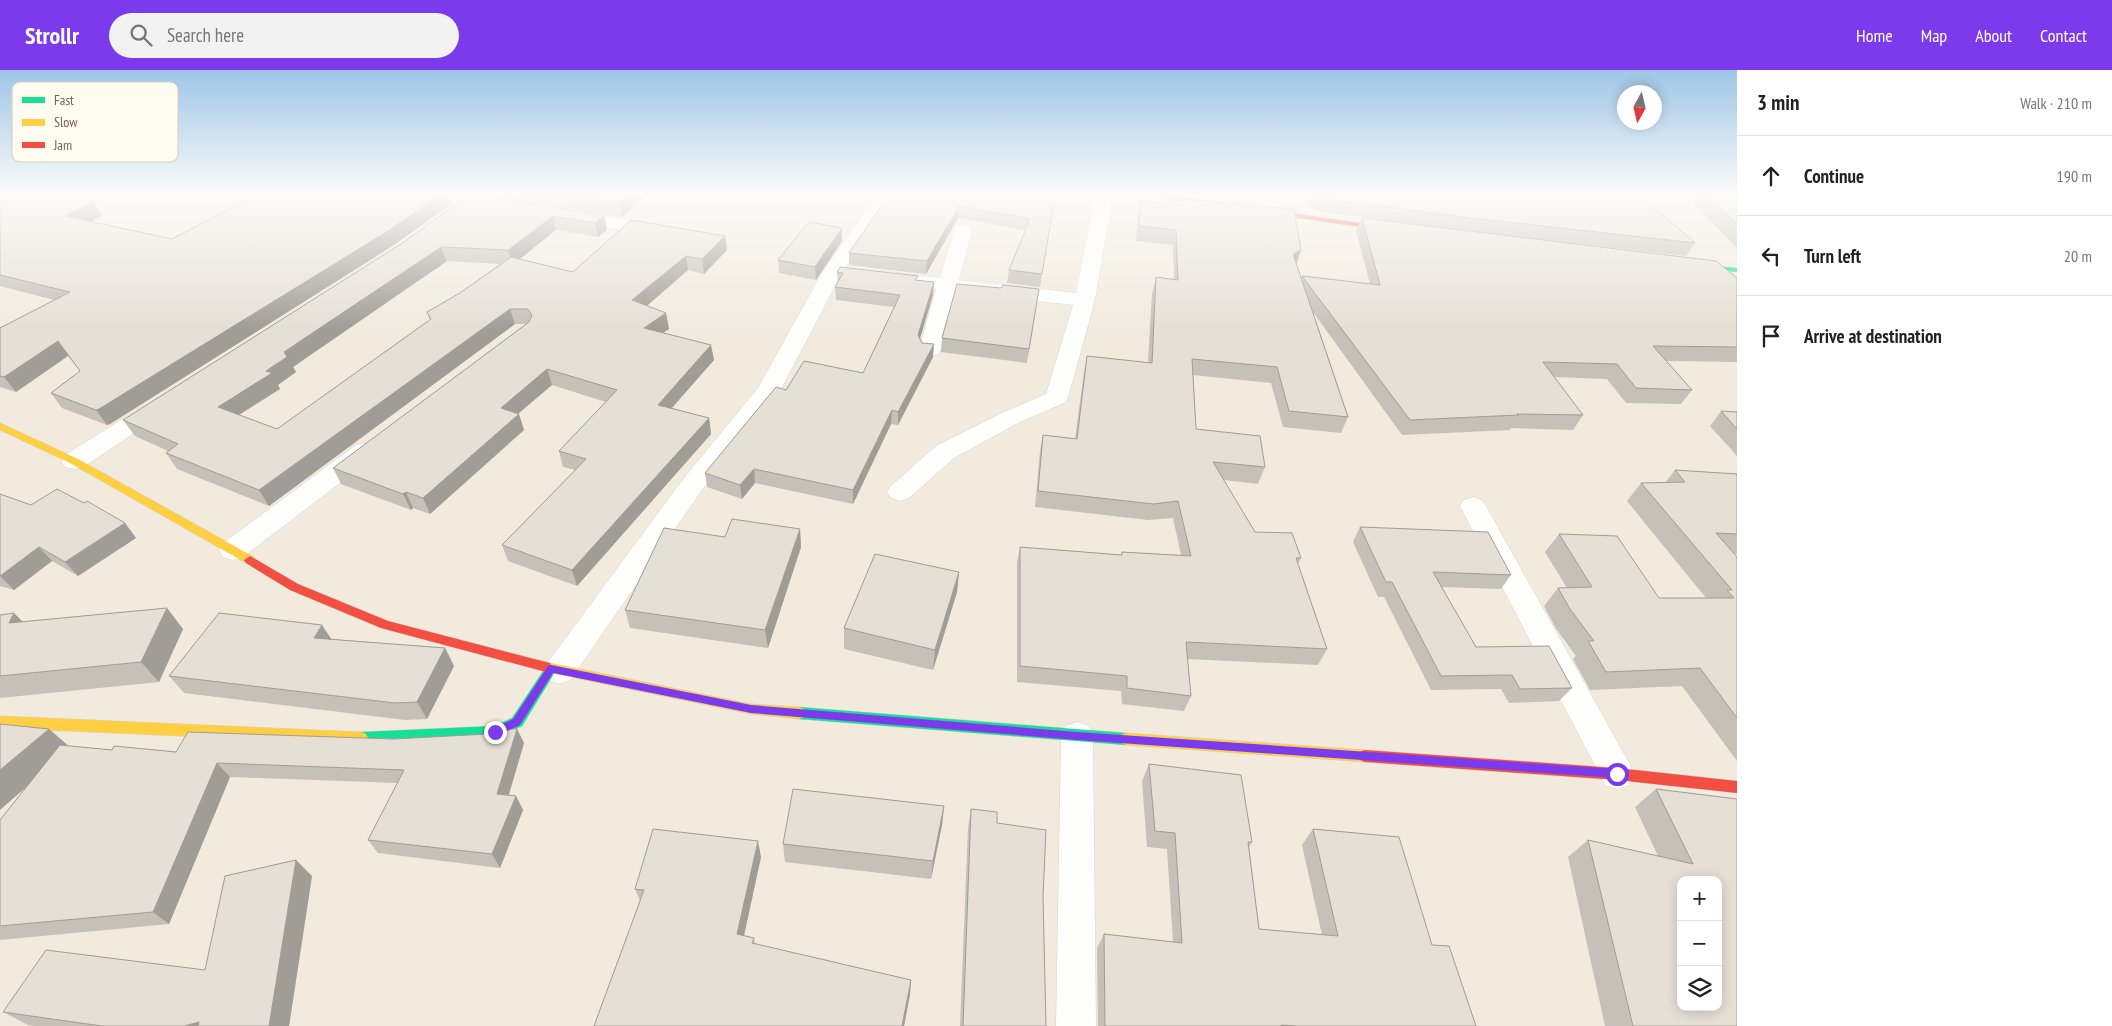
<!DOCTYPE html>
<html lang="en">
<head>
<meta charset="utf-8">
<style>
  body { margin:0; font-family:"PT Sans Narrow",sans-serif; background:#f2f2f2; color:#222 }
  .controls { position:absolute; right:15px; bottom:15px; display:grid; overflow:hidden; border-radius:10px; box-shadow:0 2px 12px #0003 }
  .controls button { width:45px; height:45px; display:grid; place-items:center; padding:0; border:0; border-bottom:1px solid #e0e0e0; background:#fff; color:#222; font:25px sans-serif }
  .compass { position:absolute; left:1617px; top:15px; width:45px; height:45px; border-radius:50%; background:#fff; box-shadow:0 2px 12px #0003; rotate:188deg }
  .stop { position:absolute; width:15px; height:15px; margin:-11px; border:4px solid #7c3aed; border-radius:50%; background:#fff }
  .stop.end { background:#7c3aed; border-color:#fff; box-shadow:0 1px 5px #0008 }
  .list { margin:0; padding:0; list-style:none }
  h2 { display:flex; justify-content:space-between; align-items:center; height:65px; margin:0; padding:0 20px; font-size:21px }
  h2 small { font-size:16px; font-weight:400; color:#767676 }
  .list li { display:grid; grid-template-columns:32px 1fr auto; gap:15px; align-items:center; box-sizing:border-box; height:80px; padding:0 20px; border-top:1px solid #e0e0e0 }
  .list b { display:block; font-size:19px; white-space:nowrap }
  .list em { font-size:16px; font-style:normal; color:#767676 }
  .icon { flex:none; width:28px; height:28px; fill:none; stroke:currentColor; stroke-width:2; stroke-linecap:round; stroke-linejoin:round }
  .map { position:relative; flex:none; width:1737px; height:956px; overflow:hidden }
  header { display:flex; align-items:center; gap:30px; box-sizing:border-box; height:70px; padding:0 25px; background:#7c3aed; color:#fff }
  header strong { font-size:24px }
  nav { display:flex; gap:28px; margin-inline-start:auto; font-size:18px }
  .search { width:350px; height:45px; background:#f2f2f2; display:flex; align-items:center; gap:12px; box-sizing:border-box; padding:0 18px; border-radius:28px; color:#767676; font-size:19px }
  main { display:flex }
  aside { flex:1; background:#fff }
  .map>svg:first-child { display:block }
  .residential { fill:#f1eadd; fill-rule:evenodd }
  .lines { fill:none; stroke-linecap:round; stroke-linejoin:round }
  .street-casing { stroke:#d7d3cd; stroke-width:1 }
  .fast-casing { stroke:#d6d2c9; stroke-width:1 }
  .slow-casing { stroke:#d6d2c9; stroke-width:1 }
  .jam-casing { stroke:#d6d2c9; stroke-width:1 }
  .street { fill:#fefefd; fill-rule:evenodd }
  .fast { fill:#16e098; fill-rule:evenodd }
  .slow { fill:#ffcf43; fill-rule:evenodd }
  .jam { fill:#f24e42; fill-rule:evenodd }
  .wall { fill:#c5c0b8; fill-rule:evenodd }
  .shaded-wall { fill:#a09c96 }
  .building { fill:#e5dfd6; stroke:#a09c96; fill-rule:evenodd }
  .route { fill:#7c3aed }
  .key { fill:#fefbf1; stroke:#d6cdc0; stroke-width:1 }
  .key-label { font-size:14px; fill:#77634e }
</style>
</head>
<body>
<header>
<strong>Strollr</strong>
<div class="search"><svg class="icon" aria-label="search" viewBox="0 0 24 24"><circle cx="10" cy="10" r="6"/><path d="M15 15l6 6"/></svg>Search here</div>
<nav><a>Home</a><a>Map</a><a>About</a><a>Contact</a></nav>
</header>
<main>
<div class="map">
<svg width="1737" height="956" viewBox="0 0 1737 956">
  <rect width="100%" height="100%" fill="#f8f6ef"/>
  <!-- residential -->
  <path class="residential" d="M0,126H1737V956H0ZM1681,810H1718V937H1681Z"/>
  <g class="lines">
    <defs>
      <g id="street">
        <path d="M439,126H481L507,131L510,135L507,139L501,140L448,131L442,130Z"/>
        <path d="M876,126H894L843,201L780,321L702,420L570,610L559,614L548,610L544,601L548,592L684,408L758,318L823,201Z"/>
        <path d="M1095,126H1113L1095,230L1068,328L1064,333L1018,353L954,388L909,428L900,431L891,428L887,422L891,416L936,376L1002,343L1046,324L1073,235L956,222L941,279L938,284L930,286L922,284L919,279L936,219L881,213L874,211L871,207L874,203L881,201L940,208L954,160L956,156L963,154L970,156L972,160L959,210L1076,223Z"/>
        <path d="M1269,126H1292L1289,130C1277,136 1263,147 1250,144L1247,140L1250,136Z"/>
        <path d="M568,141L661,155L668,157L670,161L668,165L661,167L562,150L559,146L562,142Z"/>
        <path d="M158,330L166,332L170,337L166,342L83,397L74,399L65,397L61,391L65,385L150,332Z"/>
        <path d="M365,373L374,375L377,381L374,387L243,487L233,490L223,487L219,480L223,473L356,375Z"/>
        <path d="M1473,427L1482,430L1486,436L1629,693L1634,704L1629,715L1617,719L1605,715L1460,436L1464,430Z"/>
        <path d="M1077,652L1089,656L1093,666L1096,956H1056L1061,666L1065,656Z"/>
      </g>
      <g id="fast">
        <path d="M1686,193L1737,198V202L1689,197H1686Z"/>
        <path d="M551,594L555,595L557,599L522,656L500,666L361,674L356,672L354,668L356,664L361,662L494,656L512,648L547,595Z"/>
        <path d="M799,637L1126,663L1131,665L1133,669L1131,673L1126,675L799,649L794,647L792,643L794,639Z"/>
      </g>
      <g id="slow">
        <path d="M0,353L78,389L254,487L256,490L254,493H246L70,393L0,360Z"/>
        <path d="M546,592L751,634L799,637L804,639L806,643L804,647L799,649L751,644L546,602L542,601L540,597L542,593Z"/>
        <path d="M0,646L361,662L366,664L368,668L366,672L361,674L0,658Z"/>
        <path d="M1126,663L1365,680L1370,682L1372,686L1370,690L1365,692L1126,675L1121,673L1119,669L1121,665Z"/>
      </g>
      <g id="jam">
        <path d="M1156,126H1175L1395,158L1399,160L1395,162L1159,128Z"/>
        <path d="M250,486L298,514L388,551L546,592L550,593L552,597L550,601L546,602L381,558L290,520L246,493L244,490Z"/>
        <path d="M1365,680L1617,698L1737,711V723L1617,710L1365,692L1360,690L1358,686L1360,682Z"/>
      </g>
    </defs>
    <!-- street casing -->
    <use href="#street" class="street-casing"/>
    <!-- fast casing -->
    <use href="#fast" class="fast-casing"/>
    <!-- slow casing -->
    <use href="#slow" class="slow-casing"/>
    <!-- jam casing -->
    <use href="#jam" class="jam-casing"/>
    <!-- street -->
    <use href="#street" class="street"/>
    <!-- fast -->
    <use href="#fast" class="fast"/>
    <!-- slow -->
    <use href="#slow" class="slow"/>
    <!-- jam -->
    <use href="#jam" class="jam"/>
  </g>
  <!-- wall -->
  <g class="wall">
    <path d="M0,126L102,146L91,151L172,169L254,126H448L451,134L394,175L110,354L107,355L62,338L51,323L80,301L68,286L16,322L0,317V258L54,230L0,216Z"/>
    <path d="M467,126L604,145L607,160L598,167L556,160L520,189L573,202L725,166L727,180L704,204L688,200L647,236L666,243L669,259L663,263L714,290L672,338L709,348L711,364L577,516L508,491L502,475L575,400L563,397L559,381L606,332L552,315L518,344L524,360L430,444L413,438L411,440L341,414L333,398L526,254H515L269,436L177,399L166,383L168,381L135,366L123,350L404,172ZM447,191L500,194L460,223L427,242L430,250L277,359L239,345L280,319L278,315L296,302L293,297Z"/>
    <path d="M498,126H645L622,147Z"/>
    <path d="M888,126H1072L1071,128L1055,126L1040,217L1007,213L1009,200L1025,160L958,148L926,204L849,195V183Z"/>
    <path d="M1307,126H1641L1695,173L1686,186L1571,173L1737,208V292L1666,291L1692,320L1681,334L1626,333L1607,309L1554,307L1583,345L1573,360L1511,358L1510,360L1402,365L1313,242L1348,347L1341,363L1283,357L1271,313L1193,305L1196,359L1265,397L1258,414L1224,410L1255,462L1301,488L1298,494L1327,579L1318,595L1187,589L1191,626L1184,641L1122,634L1121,621L1017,612V493L1020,477L1121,485L1122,482L1181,485L1173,448L1148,450L1035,437L1040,381L1043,365L1075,369L1084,302L1087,286L1148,293L1152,223L1156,207L1174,209L1173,175L1136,171L1138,145L1141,131L1181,135L1182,129L1296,193L1301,207L1302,206L1370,214L1356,161L1362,148L1405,153L1317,141L1306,136Z"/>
    <path d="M1691,126H1737V178L1695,135Z"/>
    <path d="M842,158V171L816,210L779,203L778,190Z"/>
    <path d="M837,202L918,211L933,225L920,269L933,287L898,355L891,354L853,434L755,413L742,429L707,417L705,403L786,320L863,303L894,237L836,230L835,217L838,213Z"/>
    <path d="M1037,233L1027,293L941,282L942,268Z"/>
    <path d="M1721,341L1737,342V386L1710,356Z"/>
    <path d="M1675,400L1737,404V484L1734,483L1737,487V691L1682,616L1590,620L1573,589L1576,586L1555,557L1544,536L1558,518H1567L1545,482L1559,464L1659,528H1706L1627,431L1641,413H1665Z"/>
    <path d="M0,424L31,435L125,453L136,468L78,506L52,491L14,520L0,516Z"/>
    <path d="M1360,457L1511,505L1501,519L1442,517L1476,577L1572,618L1559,631L1509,633L1501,619L1431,620L1384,527H1378L1353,472Z"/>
    <path d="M800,459L801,477L768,578L630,558L625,540L725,467Z"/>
    <path d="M959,502L957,522L933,600L844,579V558Z"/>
    <path d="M0,545L23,552L183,559L159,612L0,628Z"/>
    <path d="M331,569L445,578L454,596L427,649L405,650L184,623L169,606Z"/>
    <path d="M49,659L68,676L112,680L176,682L488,664L517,659L524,673L508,725L516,726L523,740L500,798L378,783L368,770L398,713L230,707L169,854L0,870V750L27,716Z"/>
    <path d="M1149,694L1252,772L1249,777L1259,859L1322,865L1302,775L1313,759L1432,875L1476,956H1098L1097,878L1104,864L1173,872L1167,779L1147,777L1142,711Z"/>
    <path d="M1656,719L1737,729V956H1605L1568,787L1588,770L1658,786L1635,737Z"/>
    <path d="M944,736L942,755L931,809L785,792L783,774Z"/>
    <path d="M971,739L997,753L1043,826L1046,956H960L968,758Z"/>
    <path d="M761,787L744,866L754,868L755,874L911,910L910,924L904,956H594L640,831L635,819Z"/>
    <path d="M312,806L289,956H33L28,955L3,942L205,900Z"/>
  </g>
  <!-- shaded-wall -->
  <g class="shaded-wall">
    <path d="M438,126H448L451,134L394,175L110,354L107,355L96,340Z"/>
    <path d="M627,126H645L622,147L619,133Z"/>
    <path d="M94,132L102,146L74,160L65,146Z"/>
    <path d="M959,136L958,148L926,204L927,191Z"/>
    <path d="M604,145L607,160L598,167L595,153Z"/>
    <path d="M553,146L556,160L512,195L508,180Z"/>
    <path d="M842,158V171L816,210L815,197Z"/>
    <path d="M725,166L727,180L704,204L702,189Z"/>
    <path d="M441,177L447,191L293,297L296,302L278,315L280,319L227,352L218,337L266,301L284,282Z"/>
    <path d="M1301,180L1296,195L1293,184Z"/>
    <path d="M686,186L688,200L636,245L632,230Z"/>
    <path d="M934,212L933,225L917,278L918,265Z"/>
    <path d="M510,239L515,254L269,436L259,420Z"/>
    <path d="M666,243L669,259L647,273L644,258Z"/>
    <path d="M58,271L68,286L16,322L4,307Z"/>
    <path d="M934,274L933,287L898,355V342Z"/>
    <path d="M711,275L714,290L661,350L658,335Z"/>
    <path d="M547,299L552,315L506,354L501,338Z"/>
    <path d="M892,340L891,354L853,434V420Z"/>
    <path d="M519,344L524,360L430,444L423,428Z"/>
    <path d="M709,348L711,364L577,516L572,500Z"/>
    <path d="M754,399L755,413L742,429L740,415Z"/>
    <path d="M406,422L413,438L411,440L403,424Z"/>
    <path d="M125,453L136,468L78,506L65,492Z"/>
    <path d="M800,459L801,477L768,578L765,560Z"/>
    <path d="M39,477L52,491L14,520L0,506Z"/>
    <path d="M959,502L957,522L933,600L935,580Z"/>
    <path d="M167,538L183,559L159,612L141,592Z"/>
    <path d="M14,543L34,563L9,553Z"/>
    <path d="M322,555L334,573L314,568Z"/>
    <path d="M445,578L454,596L427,649L417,632Z"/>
    <path d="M49,659L71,678L0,740V700Z"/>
    <path d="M517,659L524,673L505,738L497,724Z"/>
    <path d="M217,693L230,707L169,854L153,842Z"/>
    <path d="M516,726L523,740L500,798L492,784Z"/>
    <path d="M944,736L942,755L931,809L933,791Z"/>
    <path d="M758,771L761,787L741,879L737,864Z"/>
    <path d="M296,790L312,806L289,956H269Z"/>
    <path d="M911,910L910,924L904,956H902Z"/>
    <path d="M199,952L204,956H184Z"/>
  </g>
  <!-- building -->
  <g class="building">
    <path d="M0,126H69L94,132L65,146L172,169L254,126H438L388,161L99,339L96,340L51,323L80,301L58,271L4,307L0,306V258L70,222L0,205Z"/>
    <path d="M467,126H485L604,145L595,153L553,146L508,180L441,177L284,282L287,287L266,301L272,303L218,337L277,359L431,249L427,242L460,223L511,187L573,202L631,150L725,166L702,189L686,186L632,230L666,243L644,258L711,275L658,335L709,348L572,500L502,475L586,389L559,381L617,320L547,299L501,338L519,344L423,428L406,422L403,424L333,398L529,252L532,245L528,239H510L259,420L166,383L178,374L123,350L404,172Z"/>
    <path d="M578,126H627L619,133Z"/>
    <path d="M888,126H1055L1042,204L1009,200L1030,149L959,136L927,191L849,183Z"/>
    <path d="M1318,126H1641L1695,173L1454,146L1321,128Z"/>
    <path d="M1708,126H1737V154Z"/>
    <path d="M1182,129L1294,139L1301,180L1293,184L1348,347L1289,341L1277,297L1192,289L1196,359L1260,366L1265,397L1213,392L1255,462L1292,463L1301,488H1296L1327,579L1186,572L1191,626L1127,618V606L1020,596V477L1122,485V482L1191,486L1178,431L1153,434L1038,421L1043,365L1077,369L1087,286L1152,293L1156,207L1178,210L1176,160L1139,156L1141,131L1183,135Z"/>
    <path d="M1362,148L1716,191L1737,208V277L1653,276L1692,320L1636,318L1617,294L1543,292L1583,345L1517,344L1519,345L1410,350L1302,206L1380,215Z"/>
    <path d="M809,152L842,158L815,197L778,190Z"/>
    <path d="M840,197L918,206L915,210L934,212L918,265L922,273L934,274L898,342L892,340L853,420L754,399L740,415L705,403L776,317L786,320L804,291L863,303L900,225L835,217L843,203L837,202Z"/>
    <path d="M957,214L1001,218L1003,215L1039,219L1029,279L942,268Z"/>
    <path d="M1721,341L1737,342V359Z"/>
    <path d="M1675,400L1737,404V464L1716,463L1737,487V648L1700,598L1606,602L1588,571H1594L1570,539L1558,518L1592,517L1559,464L1617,466L1659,528H1734L1727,520H1732L1641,413L1685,412Z"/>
    <path d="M57,419L84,433L87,431L125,453L65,492L39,477L0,506V424L31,435Z"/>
    <path d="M732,449L800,459L765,560L625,540L664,458L725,467Z"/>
    <path d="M1360,457L1488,462L1511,505L1433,502L1476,577L1549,576L1572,618L1520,619L1512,605L1441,606L1392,512H1386Z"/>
    <path d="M875,484L959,502L935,580L844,558Z"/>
    <path d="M167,538L141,592L0,606V545L14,543L9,553Z"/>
    <path d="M219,543L322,555L314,568L445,578L417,632L395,633L169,606Z"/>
    <path d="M0,654L49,659L0,700Z"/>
    <path d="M499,659H517L497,724L516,726L492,784L368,770L404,700L217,693L153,842L0,856V750L60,675L112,680L114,676L176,682L188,662L393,669L488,664Z"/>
    <path d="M1149,694L1241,705L1252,772H1248L1259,859L1338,866L1313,759L1399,767L1432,875L1449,876L1476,956H1296L1281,955V956H1105L1104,864L1182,873L1175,763L1155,761Z"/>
    <path d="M793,719L944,736L933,791L783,774Z"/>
    <path d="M1656,719L1737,729V956H1633L1588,770L1693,794ZM1681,810H1718V937H1681Z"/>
    <path d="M971,739L997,742V753L1046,760L1043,826L1046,956H963Z"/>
    <path d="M653,759L758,771L737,864L754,868L752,873L911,910L902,956H594L644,820L635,819Z"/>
    <path d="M296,790L269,956H198L199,952L184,956H102L3,942L46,880L205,900L225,806Z"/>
  </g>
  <!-- sky -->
  <linearGradient id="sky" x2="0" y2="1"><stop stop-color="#9ec6e8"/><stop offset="0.48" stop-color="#fcfbf8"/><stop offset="1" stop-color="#fcfbf8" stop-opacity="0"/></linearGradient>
  <rect width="1737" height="260" fill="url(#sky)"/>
  <!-- route -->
  <path class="route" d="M551,595L751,635L1077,662L1617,699L1622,704L1617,708L1077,670L751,643L553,603L520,655L499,665H492V659L513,649L548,596Z"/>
  <!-- legend -->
  <rect x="12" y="12" width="166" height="80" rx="8" class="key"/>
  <rect x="22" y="27" width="23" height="6" fill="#16e098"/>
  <rect x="22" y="49" width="23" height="7" fill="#ffcf43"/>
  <rect x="22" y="72" width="23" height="6" fill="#f24e42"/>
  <g class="key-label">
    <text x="54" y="35">Fast</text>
    <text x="54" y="57">Slow</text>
    <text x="54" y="80">Jam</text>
  </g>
</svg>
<div class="controls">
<button>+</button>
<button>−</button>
<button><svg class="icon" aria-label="layers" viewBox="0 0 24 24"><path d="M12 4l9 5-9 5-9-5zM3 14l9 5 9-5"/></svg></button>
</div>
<svg class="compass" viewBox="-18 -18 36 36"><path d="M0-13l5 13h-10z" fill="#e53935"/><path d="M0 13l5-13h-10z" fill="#767676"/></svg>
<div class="stop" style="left:1617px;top:704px"></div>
<div class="stop end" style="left:495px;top:662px"></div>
</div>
<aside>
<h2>3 min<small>Walk · 210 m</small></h2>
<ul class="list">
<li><svg class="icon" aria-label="ahead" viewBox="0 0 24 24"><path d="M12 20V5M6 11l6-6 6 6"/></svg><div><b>Continue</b></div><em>190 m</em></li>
<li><svg class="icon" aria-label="left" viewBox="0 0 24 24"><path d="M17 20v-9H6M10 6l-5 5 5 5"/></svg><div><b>Turn left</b></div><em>20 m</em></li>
<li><svg class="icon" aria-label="arrive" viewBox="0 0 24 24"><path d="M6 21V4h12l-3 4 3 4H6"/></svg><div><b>Arrive at destination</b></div></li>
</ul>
</aside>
</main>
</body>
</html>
